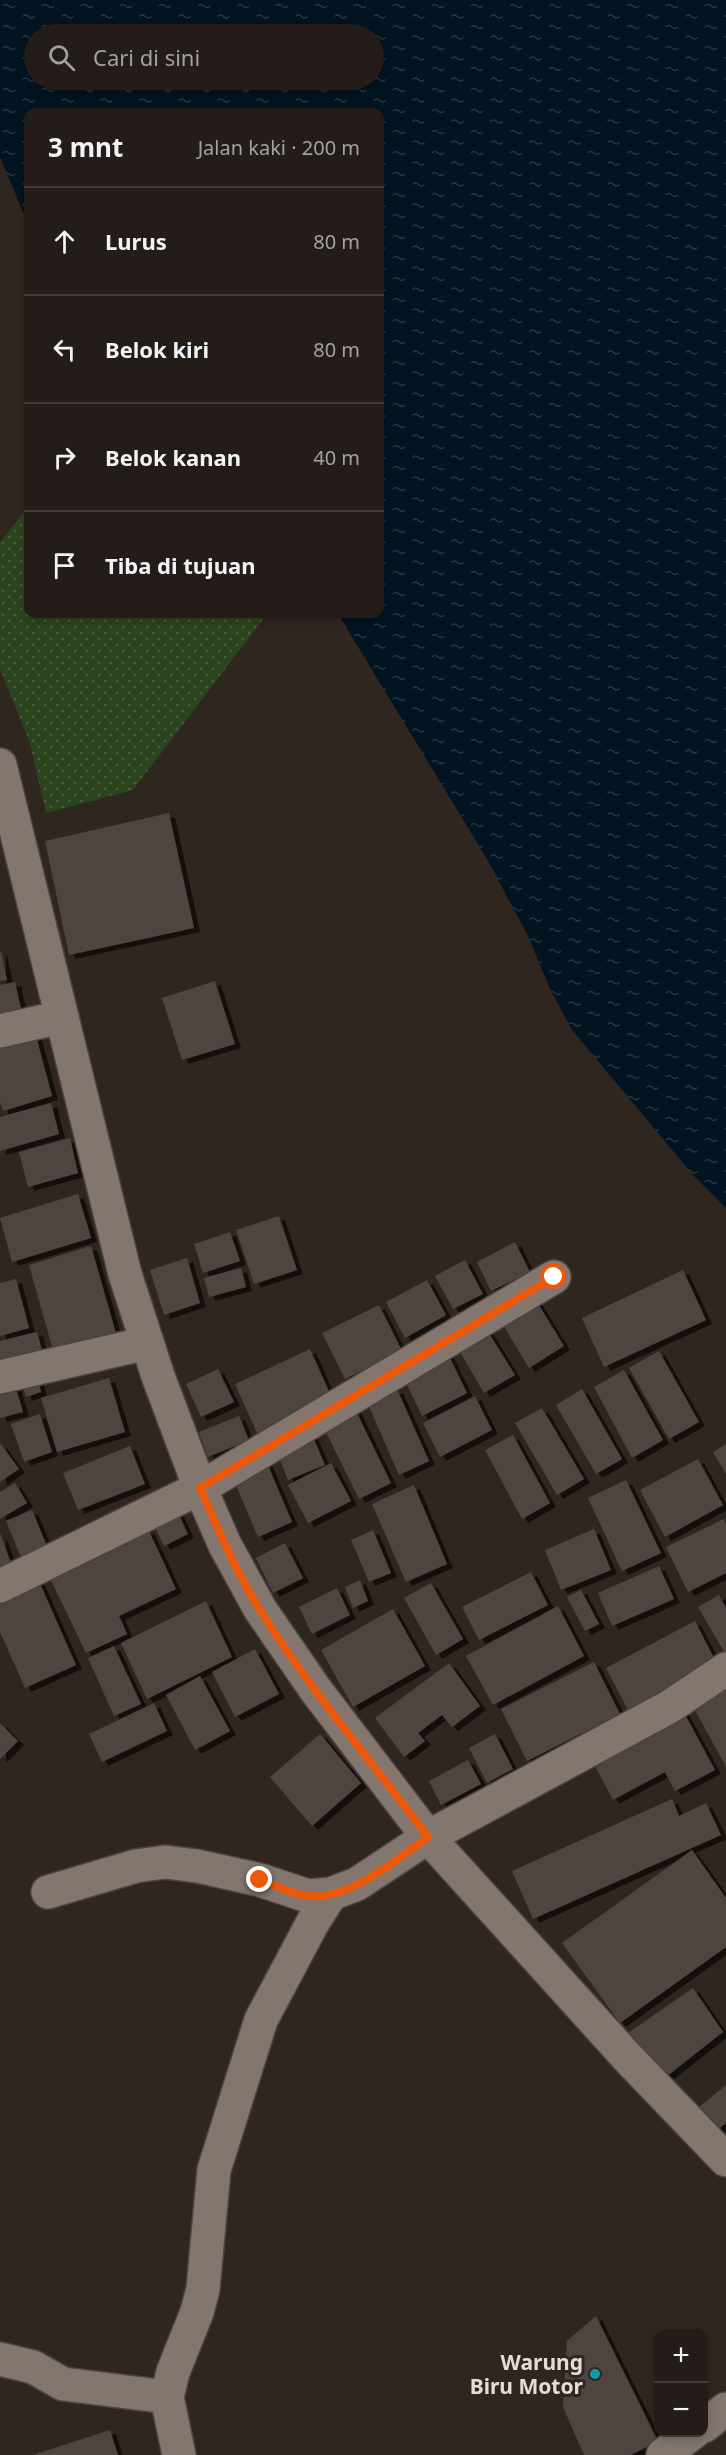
<!DOCTYPE html>
<html lang="id">
<head>
<meta charset="utf-8">
<style>
  body { margin:0; font-family:"Noto Sans",sans-serif; background:#2c2521; color:#f1f3f6 }
  .controls { position:absolute; right:18px; bottom:18px; display:grid; overflow:hidden; border-radius:12px; box-shadow:0 3px 9px #0003 }
  .controls button { width:54px; height:54px; display:grid; place-items:center; padding:0; border:0; border-bottom:2px solid #413a37; background:#241c18; color:#f1f3f6; font:30px sans-serif }
  .stop { position:absolute; width:18px; height:18px; margin:-14px; border:4px solid #ea580c; border-radius:50%; background:#fff }
  .stop.end { background:#ea580c; border-color:#fff; box-shadow:0 2px 6px #0008 }
  .list { margin:0; padding:0; list-style:none }
  h2 { display:flex; justify-content:space-between; align-items:center; height:78px; margin:0; padding:0 24px; font-size:26px }
  h2 small { font-size:20px; font-weight:400; color:#a3a1a2 }
  .list li { display:grid; grid-template-columns:39px 1fr auto; gap:18px; align-items:center; box-sizing:border-box; height:108px; padding:0 24px; border-top:2px solid #413a37 }
  .list b { display:block; font-size:22px; white-space:nowrap }
  .list em { font-size:20px; font-style:normal; color:#a3a1a2 }
  .icon { flex:none; width:33px; height:33px; fill:none; stroke:currentColor; stroke-width:2; stroke-linecap:round; stroke-linejoin:round }
  .map { position:relative; flex:none; width:726px; height:2455px; overflow:hidden }
  .search { position:absolute; background:#241c18; box-shadow:0 3px 9px #0003; left:24px; top:24px; width:360px; height:66px; display:flex; align-items:center; gap:15px; box-sizing:border-box; padding:0 21px; border-radius:33px; color:#a3a1a2; font-size:22px }
  .panel { position:absolute; background:#241c18; box-shadow:0 3px 9px #0003; left:24px; top:108px; width:360px; height:510px; border-radius:12px }
  .map>svg:first-child { display:block }
  .grass { fill:url(#grass-dots) }
  .water { fill:url(#water-ripples); fill-rule:evenodd }
  .building { fill:#50453f; filter:url(#shadow) }
  .lines { fill:none; stroke-linecap:round; stroke-linejoin:round }
  .street-casing { stroke:#4d4440; stroke-width:36 }
  .secondary-casing { stroke:#4d4440; stroke-width:36 }
  .street { stroke:#82766f; stroke-width:33 }
  .secondary { stroke:#82766f; stroke-width:33 }
  .route { stroke:#ea580c; stroke-width:8 }
  .culture-dot { fill:#0f9aa8; stroke:#302620; stroke-width:2 }
  .labels { text-anchor:middle; dominant-baseline:central; stroke-width:6; stroke-linejoin:round; paint-order:stroke }
  .poi-label { font-size:21px; font-weight:bold; fill:#e3dcd8; stroke:#302620; text-anchor:end }
</style>
</head>
<body>
<div class="map">
<svg width="726" height="2455" viewBox="0 0 726 2455">
  <defs>
    <pattern id="grass-dots" width="8" height="8" patternUnits="userSpaceOnUse" patternTransform="scale(1.5)"><rect width="8" height="8" fill="#2a441d"/><path d="M2 2h.1M6 6h.1" fill="none" stroke="#495e3d" stroke-width="1.8" stroke-linecap="round"/></pattern>
    <pattern id="water-ripples" width="26" height="14" patternUnits="userSpaceOnUse" patternTransform="scale(1.5)"><rect width="26" height="14" fill="#021420"/><path d="M2 4q2-2 4 0t4 0M15 11q2-2 4 0t4 0" fill="none" stroke="#273640"/></pattern>
    <filter id="shadow"><feDropShadow dx="6" dy="4" stdDeviation="0" flood-color="#0009"/></filter>
  </defs>
  <rect width="100%" height="100%" fill="#302620"/>
  <!-- grass -->
  <path class="grass" d="M28,507V614H267L133,790L46,813L30,743L0,669V542Z"/>
  <!-- water -->
  <path class="water" d="M0,0H726V1208L693,1175L572,1030L551,991L527,934L487,859L338,614H380V112H28V224L0,157ZM34,34H374V80H34Z"/>
  <!-- building -->
  <g class="building">
    <path d="M169,813L194,928L69,955L45,841Z"/>
    <path d="M1,951L7,980L0,981V952Z"/>
    <path d="M215,981L235,1044L182,1060L162,998Z"/>
    <path d="M15,982L24,1022L0,1028V985Z"/>
    <path d="M36,1036L52,1096L3,1111L0,1102V1046Z"/>
    <path d="M51,1103L59,1134L0,1151V1117Z"/>
    <path d="M70,1138L78,1173L28,1187L19,1152Z"/>
    <path d="M78,1194L91,1238L12,1262L0,1218Z"/>
    <path d="M279,1216L297,1270L254,1284L236,1230Z"/>
    <path d="M230,1232L240,1261L203,1273L194,1244Z"/>
    <path d="M515,1242L530,1272L491,1291L477,1262Z"/>
    <path d="M91,1246L119,1344L56,1361L29,1265Z"/>
    <path d="M187,1258L200,1303L164,1315L150,1270Z"/>
    <path d="M465,1260L483,1294L453,1309L435,1276Z"/>
    <path d="M241,1268L246,1287L209,1297L204,1278Z"/>
    <path d="M683,1270L706,1320L604,1367L582,1318Z"/>
    <path d="M16,1279L29,1328L0,1336V1283Z"/>
    <path d="M427,1280L446,1315L405,1338L386,1302Z"/>
    <path d="M532,1294L564,1346L529,1368L497,1315Z"/>
    <path d="M379,1305L402,1351L345,1379L322,1333Z"/>
    <path d="M482,1322L515,1375L484,1393L453,1340Z"/>
    <path d="M37,1332L45,1362L0,1374V1341Z"/>
    <path d="M445,1348L467,1393L422,1416L400,1370Z"/>
    <path d="M310,1349L332,1398L257,1433L235,1384Z"/>
    <path d="M659,1351L699,1422L669,1439L629,1368Z"/>
    <path d="M218,1369L234,1402L201,1417L186,1384Z"/>
    <path d="M624,1370L663,1440L632,1458L594,1387Z"/>
    <path d="M36,1372L41,1392L26,1397L20,1377Z"/>
    <path d="M109,1378L125,1432L57,1452L41,1398Z"/>
    <path d="M13,1379L23,1412L0,1418V1383Z"/>
    <path d="M397,1389L429,1461L399,1475L367,1402Z"/>
    <path d="M582,1389L622,1459L596,1474L556,1405Z"/>
    <path d="M475,1396L492,1430L440,1457L423,1423Z"/>
    <path d="M542,1408L584,1479L557,1495L515,1423Z"/>
    <path d="M355,1409L391,1483L359,1499L322,1424Z"/>
    <path d="M40,1414L52,1452L24,1462L11,1424Z"/>
    <path d="M239,1416L249,1440L208,1457L199,1432Z"/>
    <path d="M310,1430L325,1465L288,1480L274,1445Z"/>
    <path d="M513,1435L550,1503L522,1519L485,1450Z"/>
    <path d="M0,1443L19,1469L0,1482Z"/>
    <path d="M726,1444V1474L713,1452Z"/>
    <path d="M130,1446L145,1484L78,1510L63,1473Z"/>
    <path d="M264,1456L292,1522L258,1537L230,1471Z"/>
    <path d="M698,1459L723,1505L665,1537L640,1490Z"/>
    <path d="M331,1463L351,1501L308,1523L288,1485Z"/>
    <path d="M626,1480L661,1553L622,1571L588,1498Z"/>
    <path d="M15,1483L27,1503L0,1519V1492Z"/>
    <path d="M414,1485L447,1564L406,1582L372,1504Z"/>
    <path d="M176,1509L188,1534L164,1546L152,1521Z"/>
    <path d="M32,1510L49,1551L23,1562L6,1521Z"/>
    <path d="M724,1519L726,1524V1573L688,1592L666,1547Z"/>
    <path d="M148,1529L176,1589L119,1616L127,1634L86,1653L49,1576Z"/>
    <path d="M594,1529L611,1570L561,1590L545,1550Z"/>
    <path d="M373,1530L391,1573L369,1582L351,1540Z"/>
    <path d="M0,1533L12,1566L0,1571Z"/>
    <path d="M285,1543L303,1578L273,1593L256,1558Z"/>
    <path d="M659,1566L674,1599L612,1626L598,1593Z"/>
    <path d="M531,1572L548,1605L479,1640L462,1607Z"/>
    <path d="M38,1579L76,1665L25,1688L0,1632V1597Z"/>
    <path d="M360,1580L368,1601L353,1608L345,1587Z"/>
    <path d="M431,1583L463,1639L436,1655L404,1598Z"/>
    <path d="M337,1588L350,1615L312,1634L299,1607Z"/>
    <path d="M581,1590L599,1624L585,1631L567,1597Z"/>
    <path d="M719,1595L726,1608V1655L698,1607Z"/>
    <path d="M206,1601L232,1657L147,1699L121,1643Z"/>
    <path d="M558,1606L584,1656L493,1705L466,1656Z"/>
    <path d="M393,1609L425,1666L353,1707L321,1650Z"/>
    <path d="M695,1621L718,1666L629,1712L606,1668Z"/>
    <path d="M114,1646L141,1704L114,1716L88,1658Z"/>
    <path d="M255,1649L279,1694L235,1717L212,1672Z"/>
    <path d="M594,1662L620,1714L527,1761L501,1709Z"/>
    <path d="M449,1663L480,1706L452,1727L442,1715L418,1733L425,1741L404,1757L375,1718Z"/>
    <path d="M200,1676L230,1731L195,1750L166,1695Z"/>
    <path d="M726,1679V1767L689,1699Z"/>
    <path d="M154,1703L167,1731L102,1762L89,1734Z"/>
    <path d="M682,1709L715,1770L675,1791L665,1772L613,1800L591,1758Z"/>
    <path d="M0,1723L18,1741L0,1759Z"/>
    <path d="M320,1734L361,1783L312,1826L270,1777Z"/>
    <path d="M495,1734L513,1769L487,1783L469,1748Z"/>
    <path d="M468,1760L481,1784L441,1805L429,1781Z"/>
    <path d="M672,1799L679,1816L706,1803L721,1835L533,1919L512,1871Z"/>
    <path d="M692,1850L726,1898V1947L620,2023L562,1943Z"/>
    <path d="M693,1988L723,2032L662,2080L628,2033Z"/>
    <path d="M726,2085V2123L716,2131L698,2108Z"/>
    <path d="M596,2316L658,2441L631,2455H584L563,2407L567,2341Z"/>
    <path d="M110,2430L118,2455H33Z"/>
  </g>
  <g class="lines">
    <defs>
      <g id="street">
        <path d="M0,1031L62,1017"/>
        <path d="M0,1377L147,1343"/>
        <path d="M0,1586L200,1488L554,1277"/>
        <path d="M48,1892L136,1866L165,1862L197,1866L260,1880L308,1896L331,1894L357,1884L428,1837L669,1707L726,1669"/>
        <path d="M0,2359L33,2367L63,2384L167,2397"/>
        <path d="M179,2455L167,2397L173,2372L197,2312L203,2289L214,2170L261,2020L313,1922L331,1894"/>
      </g>
      <g id="secondary">
        <path d="M0,765L125,1274L158,1376L200,1488L225,1545L260,1609L315,1689L428,1837L627,2057L726,2160"/>
        <path d="M704,2426L726,2409"/>
        <path d="M663,2455L694,2432"/>
      </g>
    </defs>
    <!-- street casing -->
    <use href="#street" class="street-casing"/>
    <!-- secondary casing -->
    <use href="#secondary" class="secondary-casing"/>
    <!-- street -->
    <use href="#street" class="street"/>
    <!-- secondary -->
    <use href="#secondary" class="secondary"/>
  </g>
  <g class="lines">
    <!-- route -->
    <path class="route" d="M260,1880C275,1885 293,1895 309,1896C348,1900 398,1859 428,1837C372,1762 310,1690 260,1610C236,1572 218,1529 200,1488L554,1277"/>
  </g>
  <!-- markers -->
  <circle class="culture-dot" cx="595" cy="2374" r="6"/>
  <g class="labels">
    <!-- poi labels -->
    <g class="poi-label">
      <text x="583" y="2362">Warung<tspan x="583" dy="24">Biru Motor</tspan></text>
    </g>
  </g>
</svg>
<div class="controls">
<button>+</button>
<button>−</button>
</div>
<div class="stop" style="left:554px;top:1277px"></div>
<div class="stop end" style="left:260px;top:1880px"></div>
<div class="search"><svg class="icon" aria-label="search" viewBox="0 0 24 24"><circle cx="10" cy="10" r="6"/><path d="M15 15l6 6"/></svg>Cari di sini</div>
<section class="panel">
<h2>3 mnt<small>Jalan kaki · 200 m</small></h2>
<ul class="list">
<li><svg class="icon" aria-label="ahead" viewBox="0 0 24 24"><path d="M12 20V5M6 11l6-6 6 6"/></svg><div><b>Lurus</b></div><em>80 m</em></li>
<li><svg class="icon" aria-label="left" viewBox="0 0 24 24"><path d="M17 20v-9H6M10 6l-5 5 5 5"/></svg><div><b>Belok kiri</b></div><em>80 m</em></li>
<li><svg class="icon" aria-label="right" viewBox="0 0 24 24"><path d="M7 20v-9h11M14 6l5 5-5 5"/></svg><div><b>Belok kanan</b></div><em>40 m</em></li>
<li><svg class="icon" aria-label="arrive" viewBox="0 0 24 24"><path d="M6 21V4h12l-3 4 3 4H6"/></svg><div><b>Tiba di tujuan</b></div></li>
</ul>
</section>
</div>
</body>
</html>
